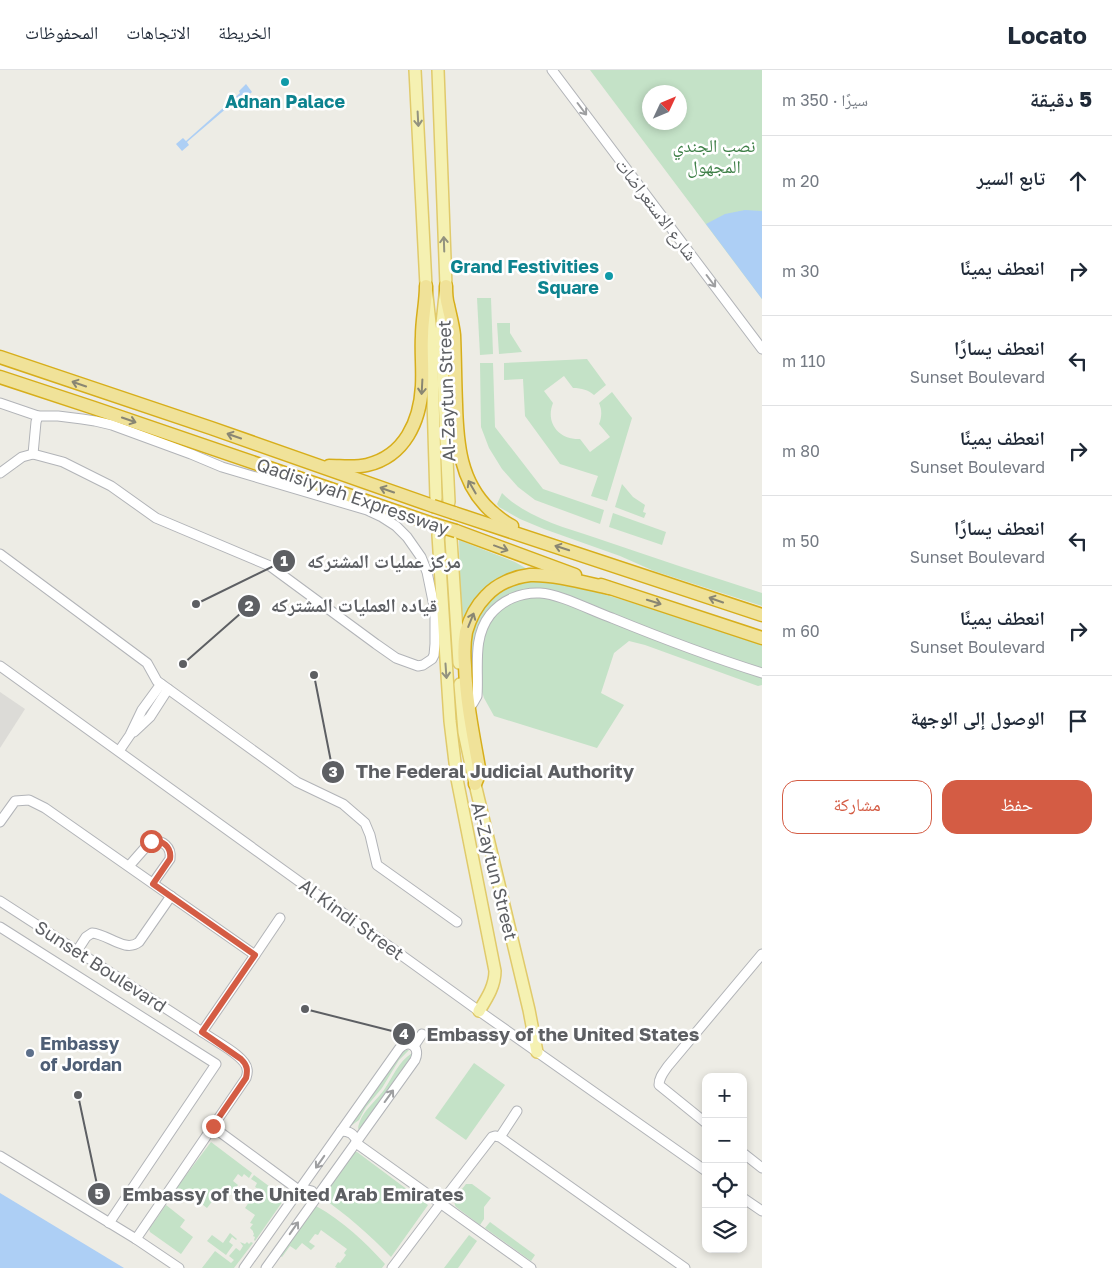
<!DOCTYPE html>
<html lang="ar">
<head>
<meta charset="utf-8">
<style>
  body { margin:0; font-family:"Golos Text","Noto Naskh Arabic",sans-serif; background:#f2f2f3; color:#1f2937; direction:rtl }
  .controls { position:absolute; right:15px; bottom:15px; display:grid; overflow:hidden; border-radius:10px; box-shadow:0 2px 8px #0003 }
  .controls button { width:45px; height:45px; display:grid; place-items:center; padding:0; border:0; border-bottom:1px solid #e0e1e3; background:#fff; color:#1f2937; font:25px sans-serif }
  .compass { position:absolute; left:642px; top:15px; width:45px; height:45px; border-radius:50%; background:#fff; box-shadow:0 2px 8px #0003; rotate:46deg }
  .stop { position:absolute; width:15px; height:15px; margin:-11px; border:4px solid #d45c44; border-radius:50%; background:#fff }
  .stop.end { background:#d45c44; border-color:#fff; box-shadow:0 1px 5px #0008 }
  .list { margin:0; padding:0; list-style:none }
  h2 { display:flex; justify-content:space-between; align-items:center; height:65px; margin:0; padding:0 20px; font-size:21px }
  h2 small { font-size:16px; font-weight:400; color:#747a83 }
  .list li { display:grid; grid-template-columns:32px 1fr auto; gap:15px; align-items:center; box-sizing:border-box; height:90px; padding:0 20px; border-top:1px solid #e0e1e3 }
  .list b { display:block; font-size:19px; white-space:nowrap }
  .list p { margin:0; font-size:16px; white-space:nowrap; color:#747a83 }
  .list em { font-size:16px; font-style:normal; color:#747a83 }
  .actions { display:flex; gap:10px; padding:15px 20px }
  .actions a { flex:1; padding:11px 0; border:1px solid #d45c44; border-radius:15px; text-align:center; font-size:18px; color:#d45c44 }
  .actions .main { background:#d45c44; color:#fff }
  .icon { flex:none; width:28px; height:28px; fill:none; stroke:currentColor; stroke-width:2; stroke-linecap:round; stroke-linejoin:round }
  .map { position:relative; flex:none; width:762px; height:1198px; overflow:hidden; direction:ltr }
  header { display:flex; align-items:center; gap:30px; box-sizing:border-box; height:70px; padding:0 25px; background:#fff; border-bottom:1px solid #e0e1e3 }
  header strong { font-size:24px }
  nav { display:flex; gap:28px; margin-inline-start:auto; font-size:18px }
  main { display:flex }
  aside { flex:1; background:#fff }
  .map>svg:first-child { display:block }
  .industrial { fill:#dcdbd7 }
  .green { fill:#c4e2c7; fill-rule:evenodd }
  .water { fill:#adcff5 }
  .lines { fill:none; stroke-linecap:round; stroke-linejoin:round }
  .minor-casing { stroke:#b2b4b8; stroke-width:11 }
  .major-casing { stroke:#e0ca6b; stroke-width:14 }
  .highway-casing { stroke:#d7ae1b; stroke-width:15 }
  .minor { stroke:#fff; stroke-width:9 }
  .major { stroke:#f5f1b2; stroke-width:11 }
  .highway { stroke:#f0e299; stroke-width:12 }
  .highway-bridge-casing { stroke:#d7ae1b; stroke-width:15; stroke-linecap:butt }
  .highway-bridge { stroke:#f0e299; stroke-width:12 }
  .oneway { stroke:#9e9fa1 }
  .oneway2 { stroke:#92927f }
  .oneway3 { stroke:#898673 }
  .route { stroke:#d45c44; stroke-width:6 }
  .culture-dot { fill:#0f9aa8; stroke:#fff; stroke-width:2 }
  .service-dot { fill:#5c6f8a; stroke:#fff; stroke-width:2 }
  .labels { text-anchor:middle; dominant-baseline:central; stroke-width:5; stroke-linejoin:round; paint-order:stroke }
  .culture-label { font-size:18px; font-weight:bold; fill:#0d838f; stroke:#fff }
  .park-label { font-size:18px; fill:#3f8048; stroke:#fff }
  .street-label { font-size:18px; fill:#5d5f63; stroke:#fff }
  .service-label { font-size:18px; font-weight:bold; fill:#4e5e75; stroke:#fff; text-anchor:start }
  .leader { fill:none; stroke:#5d5f63; stroke-width:2 }
  .callout-dot { fill:#5d5f63; stroke:#fff; stroke-width:2 }
  .mark-label { font-size:15px; text-anchor:middle; font-weight:bold; fill:#fff }
  .callout-label { font-size:19px; text-anchor:middle; font-weight:bold; fill:#5d5f63; stroke:#fff; stroke-width:5; stroke-linejoin:round; paint-order:stroke }
</style>
</head>
<body>
<header>
<strong>Locato</strong>
<nav><a>الخريطة</a><a>الاتجاهات</a><a>المحفوظات</a></nav>
</header>
<main>
<aside>
<h2>5 دقيقة<small>سيرًا · 350 m</small></h2>
<ul class="list">
<li><svg class="icon" aria-label="ahead" viewBox="0 0 24 24"><path d="M12 20V5M6 11l6-6 6 6"/></svg><div><b>تابع السير</b></div><em>20 m</em></li>
<li><svg class="icon" aria-label="right" viewBox="0 0 24 24"><path d="M7 20v-9h11M14 6l5 5-5 5"/></svg><div><b>انعطف يمينًا</b></div><em>30 m</em></li>
<li><svg class="icon" aria-label="left" viewBox="0 0 24 24"><path d="M17 20v-9H6M10 6l-5 5 5 5"/></svg><div><b>انعطف يسارًا</b><p>Sunset Boulevard</p></div><em>110 m</em></li>
<li><svg class="icon" aria-label="right" viewBox="0 0 24 24"><path d="M7 20v-9h11M14 6l5 5-5 5"/></svg><div><b>انعطف يمينًا</b><p>Sunset Boulevard</p></div><em>80 m</em></li>
<li><svg class="icon" aria-label="left" viewBox="0 0 24 24"><path d="M17 20v-9H6M10 6l-5 5 5 5"/></svg><div><b>انعطف يسارًا</b><p>Sunset Boulevard</p></div><em>50 m</em></li>
<li><svg class="icon" aria-label="right" viewBox="0 0 24 24"><path d="M7 20v-9h11M14 6l5 5-5 5"/></svg><div><b>انعطف يمينًا</b><p>Sunset Boulevard</p></div><em>60 m</em></li>
<li><svg class="icon" aria-label="arrive" viewBox="0 0 24 24"><path d="M6 21V4h12l-3 4 3 4H6"/></svg><div><b>الوصول إلى الوجهة</b></div></li>
</ul>
<div class="actions"><a class="main">حفظ</a><a>مشاركة</a></div>
</aside>
<div class="map">
<svg width="762" height="1198" viewBox="0 0 762 1198">
  <rect width="100%" height="100%" fill="#edece5"/>
  <!-- industrial -->
  <path class="industrial" d="M0,622L25,639L0,678Z"/>
  <!-- green -->
  <g class="green">
    <path d="M590,0H762V229ZM650,22H680V52H650Z"/>
    <path d="M477,228H491L493,284L480,285Z"/>
    <path d="M497,253H510V263L522,282L499,284Z"/>
    <path d="M587,289L606,315L594,325C588,320 582,318 573,318L564,306L544,321L553,333C545,353 559,370 580,369L590,382L610,367L599,354C602,346 602,340 599,333L612,322L632,348L607,431L591,426L598,406L560,394L525,346L523,309L504,310V293Z"/>
    <path d="M480,293H493L495,357L543,419L604,440L600,454L535,430L518,417L502,399L489,378L481,357Z"/>
    <path d="M622,414L633,427L645,435L643,442L646,443L644,448L615,437Z"/>
    <path d="M502,423C529,450 571,459 605,471C657,489 710,506 762,523V536L654,501L620,486L544,459L520,449L499,437L497,434Z"/>
    <path d="M613,443L666,462L662,475L609,457Z"/>
    <path d="M459,470L515,492L541,507L557,510L676,546L762,574V615L758,616L645,575L629,571L614,583L601,623L624,635L597,678L494,646L484,628L461,556Z"/>
    <path d="M406,980H409L399,990L382,1018L366,1037L359,1050L352,1055V1052L404,981Z"/>
    <path d="M412,983L411,987L360,1058L358,1059C360,1043 375,1032 384,1020C393,1007 398,992 412,983Z"/>
    <path d="M474,993L505,1015L466,1070L435,1048Z"/>
    <path d="M211,1072L252,1103L249,1108L244,1104L242,1107L238,1104L233,1111L238,1115L230,1126L221,1120L207,1138L190,1125L184,1132L176,1126L175,1128L171,1125Z"/>
    <path d="M353,1082H357L428,1135L391,1187C369,1164 347,1145 321,1127Z"/>
    <path d="M254,1105L285,1128L255,1171L254,1170L255,1167L253,1166L254,1164L253,1162V1161L250,1158L253,1154L250,1153L255,1145L245,1138L258,1119L255,1117L257,1113L251,1109Z"/>
    <path d="M466,1114H472L491,1128L484,1137V1149L480,1155L456,1137C451,1129 461,1121 466,1114Z"/>
    <path d="M166,1135L185,1150L180,1157L193,1167L181,1184L150,1162L149,1159Z"/>
    <path d="M316,1136C343,1151 364,1171 385,1194L382,1198H337L335,1197L338,1192L340,1193L346,1185L344,1183L347,1179L321,1160L318,1165L315,1164L309,1172L315,1176L311,1180L302,1173L296,1180L290,1176L282,1187L279,1185Z"/>
    <path d="M490,1152L535,1185L531,1191L485,1158Z"/>
    <path d="M230,1163L237,1169L236,1170L232,1167L229,1172L233,1175L226,1185L207,1171L212,1165L223,1173Z"/>
    <path d="M469,1165L477,1171L458,1198H444Z"/>
    <path d="M240,1172L245,1174L247,1172L249,1174L251,1172L253,1173L234,1198H202L215,1181L231,1193L234,1190L229,1186L236,1178L240,1181L243,1176Z"/>
  </g>
  <!-- water -->
  <g class="water">
    <path d="M246,14L252,22L245,28L242,25L187,72L189,75L182,81L176,74L183,68L186,71L240,23L239,21Z"/>
    <path d="M745,140L762,141V229L706,154L725,144Z"/>
    <path d="M0,1123L124,1198H0Z"/>
  </g>
  <g class="lines">
    <defs>
      <g id="minor">
        <path d="M552,0L762,279"/>
        <path d="M0,333L38,346L36,352L33,384"/>
        <path d="M0,403L22,387L33,384L63,392L111,416L156,448L270,496L376,574L396,588L418,596L423,595L432,589L434,585L435,574V541L427,502L421,487L407,467L396,456L382,447L367,440L222,397L191,384L112,355L95,351L82,349L58,346H38"/>
        <path d="M0,484L147,593L157,611L297,712L343,734L365,753L370,765L377,795L457,852"/>
        <path d="M0,596L479,941L706,1101"/>
        <path d="M469,638L473,633L477,626C479,599 472,568 490,545C502,530 521,522 540,523C560,524 592,541 612,548C661,568 711,587 762,603"/>
        <path d="M134,662L150,647L168,619"/>
        <path d="M119,681L130,665L142,640L161,614"/>
        <path d="M0,752L15,731L29,730L45,738L255,885L202,962"/>
        <path d="M129,796L151,771C162,769 172,777 170,789L153,813"/>
        <path d="M0,831L213,969C222,975 246,988 247,999C248,1002 247,1005 246,1008L136,1169"/>
        <path d="M0,857L216,994L109,1153"/>
        <path d="M77,881L86,867L92,863C108,864 125,883 139,872L171,826"/>
        <path d="M255,885L280,848"/>
        <path d="M414,976L422,964"/>
        <path d="M706,1053L659,1015C659,1007 664,1002 668,996L762,884"/>
        <path d="M213,1057L300,1121"/>
        <path d="M341,1061C350,1061 354,1064 357,1072"/>
        <path d="M500,1067L517,1041"/>
        <path d="M356,1073L531,1198"/>
        <path d="M743,1083L762,1098"/>
        <path d="M0,1086L136,1169L179,1198"/>
        <path d="M300,1119H304L312,1121L315,1129"/>
        <path d="M743,1128L762,1141"/>
        <path d="M244,1198L399,979C409,968 421,977 415,990L266,1198"/>
        <path d="M392,1198L441,1133L492,1067L495,1066L500,1067L685,1198"/>
      </g>
      <g id="major">
        <path d="M415,0L426,216L431,263L436,428"/>
        <path d="M438,0L446,216L441,263L449,432"/>
        <path d="M438,465L450,651L457,709L495,901C495,916 487,928 479,941"/>
        <path d="M451,469L459,593"/>
        <path d="M460,614L464,662L475,714L529,940L537,982"/>
      </g>
      <g id="highway">
        <path d="M446,216C446,222 446,229 448,235C450,245 453,255 454,265C455,288 455,311 456,334C457,373 460,412 490,440C497,446 503,452 512,456"/>
        <path d="M0,287L211,358L433,436"/>
        <path d="M0,307L94,338L433,454"/>
        <path d="M329,396C341,396 355,398 367,395C405,386 420,351 422,316C423,299 421,282 422,266C422,249 426,233 426,216"/>
        <path d="M454,443L762,545"/>
        <path d="M456,461L575,505"/>
        <path d="M601,515L762,568"/>
        <path d="M475,714L478,707L479,698C473,664 466,630 465,596C464,585 464,573 466,562C470,548 476,536 486,526C497,514 514,507 530,505C553,504 586,513 609,518"/>
      </g>
    </defs>
    <!-- minor casing -->
    <use href="#minor" class="minor-casing"/>
    <!-- major casing -->
    <use href="#major" class="major-casing"/>
    <!-- highway casing -->
    <use href="#highway" class="highway-casing"/>
    <!-- minor -->
    <use href="#minor" class="minor"/>
    <!-- major -->
    <use href="#major" class="major"/>
    <!-- highway -->
    <use href="#highway" class="highway"/>
    <defs>
      <g id="highway-bridge">
        <path d="M433,436L454,443"/>
        <path d="M433,454L456,461"/>
      </g>
    </defs>
    <!-- highway-bridge casing -->
    <use href="#highway-bridge" class="highway-bridge-casing"/>
    <!-- highway-bridge -->
    <use href="#highway-bridge" class="highway-bridge"/>
  </g>
  <!-- one-way arrows -->
  <defs><path id="oneway-shaft" d="M-6 0H5M1.5-3L5.5 0L1.5 3" fill="none" stroke-width="1.6" stroke-linecap="round" stroke-linejoin="round" transform="scale(1.25)"/></defs>
  <g class="oneway">
    <use href="#oneway-shaft" transform="translate(582 39) rotate(53)"/>
    <use href="#oneway-shaft" transform="translate(711 211) rotate(53)"/>
    <use href="#oneway-shaft" transform="translate(389 1026) rotate(-54)"/>
    <use href="#oneway-shaft" transform="translate(320 1092) rotate(125)"/>
    <use href="#oneway-shaft" transform="translate(294 1158) rotate(-55)"/>
  </g>
  <g class="oneway2">
    <use href="#oneway-shaft" transform="translate(418 49) rotate(87)"/>
    <use href="#oneway-shaft" transform="translate(444 174) rotate(-92)"/>
    <use href="#oneway-shaft" transform="translate(446 601) rotate(86)"/>
  </g>
  <g class="oneway3">
    <use href="#oneway-shaft" transform="translate(79 314) rotate(-161)"/>
    <use href="#oneway-shaft" transform="translate(422 317) rotate(93)"/>
    <use href="#oneway-shaft" transform="translate(129 350) rotate(19)"/>
    <use href="#oneway-shaft" transform="translate(234 366) rotate(-161)"/>
    <use href="#oneway-shaft" transform="translate(472 417) rotate(-120)"/>
    <use href="#oneway-shaft" transform="translate(387 420) rotate(-161)"/>
    <use href="#oneway-shaft" transform="translate(501 478) rotate(20)"/>
    <use href="#oneway-shaft" transform="translate(562 478) rotate(-162)"/>
    <use href="#oneway-shaft" transform="translate(716 530) rotate(-161)"/>
    <use href="#oneway-shaft" transform="translate(654 532) rotate(17)"/>
    <use href="#oneway-shaft" transform="translate(471 550) rotate(-68)"/>
  </g>
  <g class="lines">
    <!-- route -->
    <path class="route" d="M151,771C162,769 172,777 170,789L153,814L255,885L202,962L241,989C247,995 248,999 246,1008L213,1056"/>
  </g>
  <!-- markers -->
  <g class="culture-dot">
    <circle cx="285" cy="12" r="5"/>
    <circle cx="609" cy="206" r="5"/>
  </g>
  <circle class="service-dot" cx="30" cy="983" r="5"/>
  <g class="labels">
    <!-- culture labels -->
    <g class="culture-label">
      <text x="285" y="31">Adnan Palace</text>
      <text x="599" y="196" text-anchor="end">Grand Festivities<tspan x="599" dy="21">Square</tspan></text>
    </g>
    <!-- park labels -->
    <g class="park-label">
      <text x="714" y="75">نصب الجندي<tspan x="714" dy="21">المجهول</tspan></text>
    </g>
    <!-- street labels -->
    <g class="street-label">
      <text transform="translate(657 139) rotate(53)">شارع الاستعراضات</text>
      <text transform="translate(446 321) rotate(-92)">Al-Zaytun Street</text>
      <text transform="translate(353 426) rotate(19)">Qadisiyyah Expressway</text>
      <text transform="translate(495 801) rotate(76)">Al-Zaytun Street</text>
      <text transform="translate(352 849) rotate(36)">Al Kindi Street</text>
      <text transform="translate(101 896) rotate(33)">Sunset Boulevard</text>
    </g>
    <!-- service labels -->
    <g class="service-label">
      <text x="40" y="973">Embassy<tspan x="40" dy="21">of Jordan</tspan></text>
    </g>
  </g>
  <!-- callouts -->
  <path class="leader" d="M196 534L284 491M183 594L249 536M314 605L333 702M305 939L404 964M78 1025L99 1124"/>
  <g class="callout-dot">
    <circle cx="196" cy="534" r="5"/>
    <circle cx="183" cy="594" r="5"/>
    <circle cx="314" cy="605" r="5"/>
    <circle cx="305" cy="939" r="5"/>
    <circle cx="78" cy="1025" r="5"/>
    <circle cx="284" cy="491" r="12"/>
    <circle cx="249" cy="536" r="12"/>
    <circle cx="333" cy="702" r="12"/>
    <circle cx="404" cy="964" r="12"/>
    <circle cx="99" cy="1124" r="12"/>
  </g>
  <g class="mark-label">
    <text x="284" y="496">1</text>
    <text x="249" y="541">2</text>
    <text x="333" y="707">3</text>
    <text x="404" y="969">4</text>
    <text x="99" y="1129">5</text>
  </g>
  <g class="callout-label">
    <text x="384" y="498">مركز عمليات المشتركه</text>
    <text x="354" y="542">قياده العمليات المشتركه</text>
    <text x="495" y="708">The Federal Judicial Authority</text>
    <text x="563" y="971">Embassy of the United States</text>
    <text x="293" y="1131">Embassy of the United Arab Emirates</text>
  </g>
</svg>
<div class="controls">
<button>+</button>
<button>−</button>
<button><svg class="icon" aria-label="locate" viewBox="0 0 24 24"><circle cx="12" cy="12" r="6"/><path d="M12 2v4M12 18v4M2 12h4M18 12h4"/></svg></button>
<button><svg class="icon" aria-label="layers" viewBox="0 0 24 24"><path d="M12 4l9 5-9 5-9-5zM3 14l9 5 9-5"/></svg></button>
</div>
<svg class="compass" viewBox="-18 -18 36 36"><path d="M0-13l5 13h-10z" fill="#e53935"/><path d="M0 13l5-13h-10z" fill="#747a83"/></svg>
<div class="stop" style="left:151px;top:771px"></div>
<div class="stop end" style="left:213px;top:1056px"></div>
</div>
</main>
</body>
</html>
